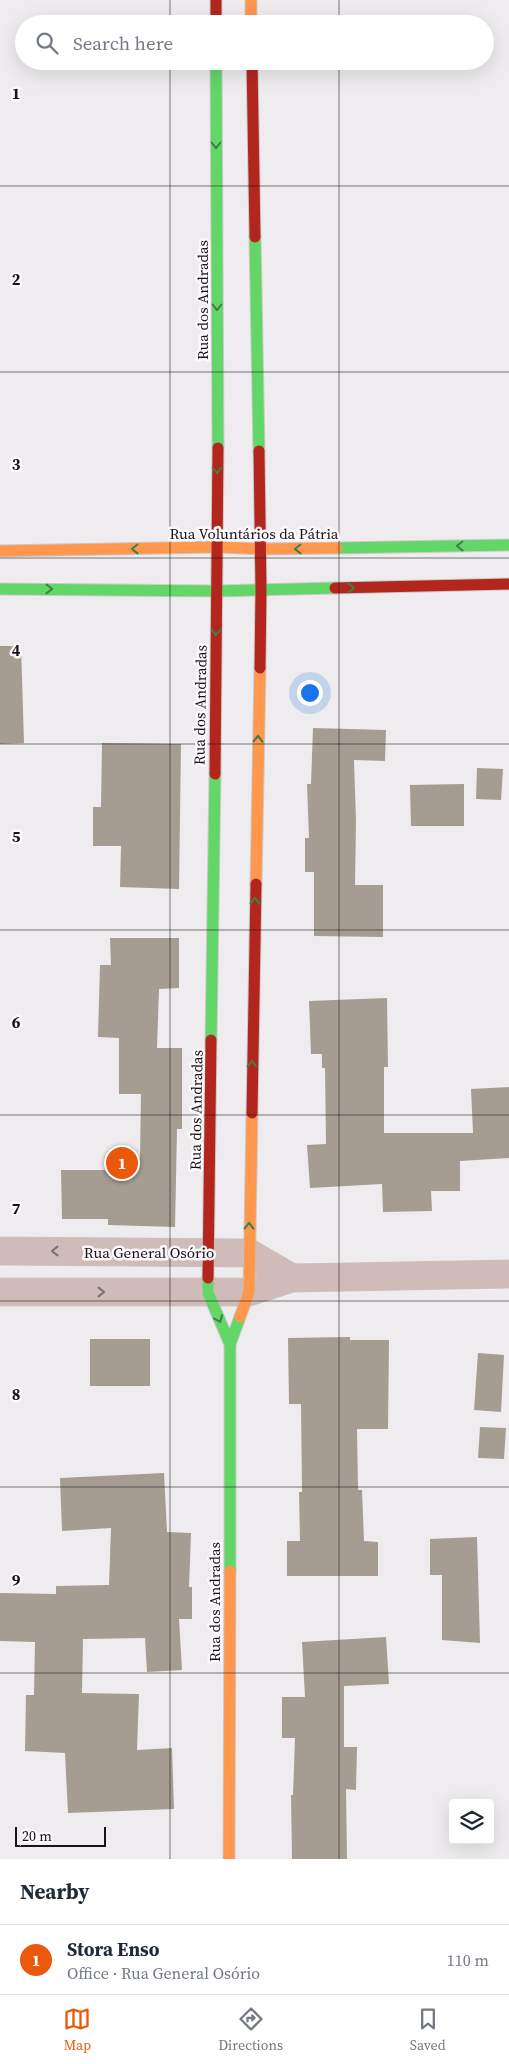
<!DOCTYPE html>
<html lang="en">
<head>
<meta charset="utf-8">
<style>
  body { margin:0; font-family:"Source Serif 4",serif; background:#f6f6f7; color:#1f2937 }
  .controls { position:absolute; right:15px; bottom:15px; display:grid; overflow:hidden; border-radius:5px; box-shadow:0 5px 20px #0002 }
  .controls button { width:45px; height:45px; display:grid; place-items:center; padding:0; border:0; border-bottom:1px solid #e0e1e3; background:#fff; color:#1f2937; font:25px sans-serif }
  .scale { position:absolute; left:15px; bottom:12px; width:91px; box-sizing:border-box; padding-left:5px; border:2px solid #161516; border-top:0; font-size:14px; line-height:18px; white-space:nowrap; color:#161516; -webkit-text-stroke:4px #fcf8fc; paint-order:stroke }
  .you { position:absolute; left:309px; top:692px; width:18px; height:18px; margin:-12px; border:4px solid #fff; border-radius:50%; background:#1a73e8; box-shadow:0 0 0 8px #1a73e833 }
  .badge { display:grid; place-items:center; width:32px; height:32px; border-radius:50%; background:#ea580c; color:#fff; font-size:16px; font-weight:700 }
  .pin { position:absolute; translate:-50% -50%; border:2px solid #fff; box-shadow:0 1px 5px #0006 }
  .list { margin:0; padding:0; list-style:none }
  h2 { display:flex; justify-content:space-between; align-items:center; height:65px; margin:0; padding:0 20px; font-size:21px }
  h2 small { font-size:16px; font-weight:400; color:#747a83 }
  .list li { display:grid; grid-template-columns:32px 1fr auto; gap:15px; align-items:center; box-sizing:border-box; height:70px; padding:0 20px; border-top:1px solid #e0e1e3 }
  .list b { display:block; font-size:19px; white-space:nowrap }
  .list p { margin:0; font-size:16px; white-space:nowrap; color:#747a83 }
  .list em { font-size:16px; font-style:normal; color:#747a83 }
  .icon { flex:none; width:28px; height:28px; fill:none; stroke:currentColor; stroke-width:2; stroke-linecap:round; stroke-linejoin:round }
  .map { position:relative; flex:none; width:509px; height:1859px; overflow:hidden }
  .search { position:absolute; background:#fff; box-shadow:0 5px 20px #0002; left:15px; right:15px; top:15px; height:55px; display:flex; align-items:center; gap:12px; box-sizing:border-box; padding:0 18px; border-radius:28px; color:#747a83; font-size:19px }
  .sheet { height:135px; background:#fff }
  nav { display:flex; justify-content:space-around; align-items:center; box-sizing:border-box; height:70px; border-top:1px solid #e0e1e3; background:#fff; font-size:14px; color:#747a83 }
  nav a { display:grid; justify-items:center; gap:2px }
  nav .on { color:#ea580c }
  .map>svg:first-child { display:block }
  .building { fill:#a59d91 }
  .lines { fill:none; stroke-linecap:round; stroke-linejoin:round }
  .street-casing { stroke:#cbcacb; stroke-width:29 }
  .fast-casing { stroke:#cbcacb; stroke-width:13 }
  .slow-casing { stroke:#cbcacb; stroke-width:13 }
  .jam-casing { stroke:#cbcacb; stroke-width:13 }
  .street { stroke:#cfbbb8; stroke-width:28 }
  .fast { stroke:#63d668; stroke-width:11 }
  .slow { stroke:#ff974d; stroke-width:11 }
  .jam { stroke:#b3261e; stroke-width:11 }
  .oneway { stroke:#407f43 }
  .oneway2 { stroke:#7c706f }
  .grid { fill:none; stroke:#161516; stroke-width:1; stroke-opacity:0.55 }
  .labels { text-anchor:middle; dominant-baseline:central; stroke-width:5; stroke-linejoin:round; paint-order:stroke }
  .street-label { font-size:15px; fill:#161516; stroke:#fcf8fc }
  .grid-label { font-size:16px; text-anchor:middle; font-weight:bold; fill:#161516; stroke:#fcf8fc; stroke-width:5; stroke-linejoin:round; paint-order:stroke }
</style>
</head>
<body>
<div class="map">
<svg width="509" height="1859" viewBox="0 0 509 1859">
  <rect width="100%" height="100%" fill="#eeecee"/>
  <!-- building -->
  <g class="building">
    <path d="M0,646H21L24,743L0,744Z"/>
    <path d="M313,728L386,730L385,761L354,760L356,821L355,885H383V937L314,936V872H305V838H309L307,784H311Z"/>
    <path d="M102,743L181,744L179,889L120,887L121,846H93V807H101Z"/>
    <path d="M477,768L503,769L501,800L476,799Z"/>
    <path d="M464,784V826H411L410,785Z"/>
    <path d="M110,938H179V988L159,989L157,1048H182V1129H177L175,1227L108,1225V1219H62L61,1170H109V1158H140L141,1094H119V1038L98,1037L100,965H111Z"/>
    <path d="M387,998L388,1067H384V1133H473L471,1089L509,1087V1158L460,1161V1191H431L432,1211L383,1212L382,1184L310,1188L307,1145L326,1144L325,1068H322V1054H311L309,1001Z"/>
    <path d="M350,1337V1340H389L388,1429H357L358,1490H362L364,1541L378,1542V1576H287V1541H300L299,1492H302L301,1404H289L288,1338Z"/>
    <rect x="90" y="1339" width="60" height="47"/>
    <path d="M478,1353L504,1355L501,1412L474,1410Z"/>
    <path d="M480,1427L506,1428L504,1459L478,1458Z"/>
    <path d="M164,1473L167,1532L191,1533L189,1587H192V1619H179L182,1670L147,1672L145,1638L83,1639L82,1693L139,1694L137,1750L172,1748L174,1809L68,1813L65,1753L25,1751L26,1695H34L35,1642L0,1641V1593L56,1594V1586L109,1585L111,1528L62,1531L60,1478Z"/>
    <path d="M477,1537L480,1643L442,1640V1575H430V1539Z"/>
    <path d="M386,1637L389,1684L344,1686V1747H357L356,1790L346,1789L347,1859H292L291,1795H293L295,1738H282V1697H305L302,1642Z"/>
  </g>
  <g class="lines">
    <defs>
      <g id="street">
        <path d="M0,1251L249,1253L292,1278"/>
        <path d="M0,1292H249L292,1278L509,1274"/>
      </g>
      <g id="fast">
        <path d="M216,61L218,448"/>
        <path d="M255,237L259,451"/>
        <path d="M337,548L509,545"/>
        <path d="M0,589L217,591L335,588"/>
        <path d="M211,1040L215,774"/>
        <path d="M208,1278V1293L230,1344"/>
        <path d="M230,1571V1344L240,1317"/>
      </g>
      <g id="slow">
        <path d="M251,0V24"/>
        <path d="M0,551L218,547L260,549L337,548"/>
        <path d="M256,884L260,668"/>
        <path d="M240,1317L249,1292L252,1113"/>
        <path d="M229,1859L230,1571"/>
      </g>
      <g id="jam">
        <path d="M216,0V24"/>
        <path d="M252,61L255,237"/>
        <path d="M259,451L261,590L260,668"/>
        <path d="M335,588L509,584"/>
        <path d="M215,774L218,448"/>
        <path d="M252,1113L256,884"/>
        <path d="M208,1278L211,1040"/>
      </g>
    </defs>
    <!-- street casing -->
    <use href="#street" class="street-casing"/>
    <!-- fast casing -->
    <use href="#fast" class="fast-casing"/>
    <!-- slow casing -->
    <use href="#slow" class="slow-casing"/>
    <!-- jam casing -->
    <use href="#jam" class="jam-casing"/>
    <!-- street -->
    <use href="#street" class="street"/>
    <!-- fast -->
    <use href="#fast" class="fast"/>
    <!-- slow -->
    <use href="#slow" class="slow"/>
    <!-- jam -->
    <use href="#jam" class="jam"/>
  </g>
  <!-- one-way arrows -->
  <defs><path id="oneway-chevron" d="M-2-3.5L2.5 0L-2 3.5" fill="none" stroke-width="1.6" stroke-linecap="round" stroke-linejoin="round" transform="scale(1.25)"/></defs>
  <g class="oneway">
    <use href="#oneway-chevron" transform="translate(216 145) rotate(90)"/>
    <use href="#oneway-chevron" transform="translate(217 307) rotate(90)"/>
    <use href="#oneway-chevron" transform="translate(217 470) rotate(90)"/>
    <use href="#oneway-chevron" transform="translate(460 546) rotate(179)"/>
    <use href="#oneway-chevron" transform="translate(135 549) rotate(179)"/>
    <use href="#oneway-chevron" transform="translate(298 549) rotate(179)"/>
    <use href="#oneway-chevron" transform="translate(351 588) rotate(-1)"/>
    <use href="#oneway-chevron" transform="translate(49 589) rotate(1)"/>
    <use href="#oneway-chevron" transform="translate(216 632) rotate(91)"/>
    <use href="#oneway-chevron" transform="translate(258 739) rotate(-89)"/>
    <use href="#oneway-chevron" transform="translate(255 901) rotate(-89)"/>
    <use href="#oneway-chevron" transform="translate(252 1064) rotate(-89)"/>
    <use href="#oneway-chevron" transform="translate(249 1226) rotate(-89)"/>
    <use href="#oneway-chevron" transform="translate(219 1319) rotate(67)"/>
  </g>
  <g class="oneway2">
    <use href="#oneway-chevron" transform="translate(55 1251) rotate(180)"/>
    <use href="#oneway-chevron" transform="translate(101 1292)"/>
  </g>
  <!-- grid -->
  <path class="grid" d="M170,0V24M339,0V24M170,61V1859M339,61V1859M0,186H509M0,372H509M0,558H509M0,744H509M0,930H509M0,1115H509M0,1301H509M0,1487H509M0,1673H509"/>
  <g class="labels">
    <!-- street labels -->
    <g class="street-label">
      <text transform="translate(202 300) rotate(-90)">Rua dos Andradas</text>
      <text x="254" y="533">Rua Voluntários da Pátria</text>
      <text transform="translate(200 705) rotate(-89)">Rua dos Andradas</text>
      <text transform="translate(196 1110) rotate(-89)">Rua dos Andradas</text>
      <text x="149" y="1252">Rua General Osório</text>
      <text transform="translate(214 1602) rotate(-90)">Rua dos Andradas</text>
    </g>
  </g>
  <g class="grid-label">
    <text x="16" y="99">1</text>
    <text x="16" y="285">2</text>
    <text x="16" y="470">3</text>
    <text x="16" y="656">4</text>
    <text x="16" y="842">5</text>
    <text x="16" y="1028">6</text>
    <text x="16" y="1214">7</text>
    <text x="16" y="1400">8</text>
    <text x="16" y="1586">9</text>
  </g>
</svg>
<div class="controls">
<button><svg class="icon" aria-label="layers" viewBox="0 0 24 24"><path d="M12 4l9 5-9 5-9-5zM3 14l9 5 9-5"/></svg></button>
</div>
<div class="scale">20 m</div>
<div class="you"></div>
<div class="pin badge" style="left:122px;top:1163px">1</div>
<div class="search"><svg class="icon" aria-label="search" viewBox="0 0 24 24"><circle cx="10" cy="10" r="6"/><path d="M15 15l6 6"/></svg>Search here</div>
</div>
<section class="sheet">
<h2>Nearby<small></small></h2>
<ul class="list">
<li><span class="badge">1</span><div><b>Stora Enso</b><p>Office · Rua General Osório</p></div><em>110 m</em></li>
</ul>
</section>
<nav>
<a class="on"><svg class="icon" aria-label="map" viewBox="0 0 24 24"><path d="M3 6l6-2 6 2 6-2v14l-6 2-6-2-6 2zM9 4v14M15 6v14"/></svg>Map</a>
<a><svg class="icon" aria-label="directions" viewBox="0 0 24 24"><path d="M12 3l9 9-9 9-9-9zM9 14v-3h6M13 9l2 2-2 2"/></svg>Directions</a>
<a><svg class="icon" aria-label="saved" viewBox="0 0 24 24"><path d="M7 4h10v16l-5-4-5 4z"/></svg>Saved</a>
</nav>
</body>
</html>
